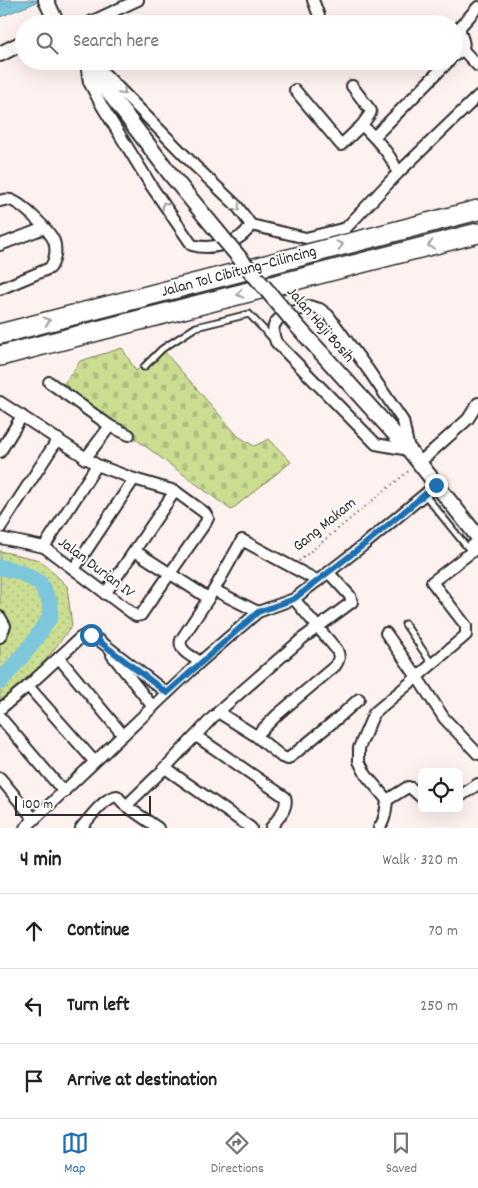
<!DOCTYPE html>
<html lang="en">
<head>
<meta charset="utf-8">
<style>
  body { margin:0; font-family:Dekko,sans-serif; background:#f6f6f6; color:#202124 }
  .controls { position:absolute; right:15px; bottom:15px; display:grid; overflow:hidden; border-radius:8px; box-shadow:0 5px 20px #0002 }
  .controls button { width:45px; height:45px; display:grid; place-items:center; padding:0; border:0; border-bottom:1px solid #e0e0e0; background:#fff; color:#202124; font:25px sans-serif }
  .scale { position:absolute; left:15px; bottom:12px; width:136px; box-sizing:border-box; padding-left:5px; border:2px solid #2b2b2b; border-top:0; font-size:14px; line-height:18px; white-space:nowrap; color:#2b2b2b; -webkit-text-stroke:4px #fff; paint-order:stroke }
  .stop { position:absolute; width:15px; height:15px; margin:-11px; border:4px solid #1f6fb2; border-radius:50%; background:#fff }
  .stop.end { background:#1f6fb2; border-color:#fff; box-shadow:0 1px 5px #0008 }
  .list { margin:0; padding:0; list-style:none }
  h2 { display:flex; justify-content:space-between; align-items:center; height:65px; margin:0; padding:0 20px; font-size:21px }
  h2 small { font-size:16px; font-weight:400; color:#757577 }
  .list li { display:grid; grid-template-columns:32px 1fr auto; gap:15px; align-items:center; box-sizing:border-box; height:75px; padding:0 20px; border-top:1px solid #e0e0e0 }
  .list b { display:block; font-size:19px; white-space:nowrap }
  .list em { font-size:16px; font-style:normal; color:#757577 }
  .icon { flex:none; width:28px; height:28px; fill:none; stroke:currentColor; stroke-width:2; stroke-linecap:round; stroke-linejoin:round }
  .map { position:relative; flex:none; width:478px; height:828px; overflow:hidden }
  .search { position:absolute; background:#fff; box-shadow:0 5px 20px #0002; left:15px; right:15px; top:15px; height:55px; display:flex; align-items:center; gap:12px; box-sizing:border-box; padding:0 18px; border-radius:28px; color:#757577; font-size:19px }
  .sheet { height:290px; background:#fff }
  nav { display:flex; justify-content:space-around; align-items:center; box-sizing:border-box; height:70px; border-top:1px solid #e0e0e0; background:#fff; font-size:14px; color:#757577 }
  nav a { display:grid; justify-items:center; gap:2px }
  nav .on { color:#1f6fb2 }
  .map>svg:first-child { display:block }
  .grass { fill:url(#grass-dots); stroke:#7b845e }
  .cemetery { fill:url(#cemetery-stones); stroke:#7b845e }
  .water { fill:url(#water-ripples); stroke:#5c8995 }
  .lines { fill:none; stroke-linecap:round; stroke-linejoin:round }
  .river { stroke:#7cc7dc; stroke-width:16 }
  .lane-casing { stroke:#2b2b2b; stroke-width:9 }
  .street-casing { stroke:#2b2b2b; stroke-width:14 }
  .secondary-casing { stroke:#2b2b2b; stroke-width:18 }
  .highway-casing { stroke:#2b2b2b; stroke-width:22 }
  .path { stroke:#2b2b2b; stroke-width:2; stroke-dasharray:1 4; stroke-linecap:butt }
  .lane { stroke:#fff; stroke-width:5 }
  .street { stroke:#fff; stroke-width:10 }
  .secondary { stroke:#fff; stroke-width:14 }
  .highway { stroke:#fff; stroke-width:19 }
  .secondary-bridge-casing { stroke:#2b2b2b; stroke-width:18; stroke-linecap:butt }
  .secondary-bridge { stroke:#fff; stroke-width:14 }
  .oneway { stroke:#a0a0a0 }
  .route { stroke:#1f6fb2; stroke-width:6 }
  .labels { text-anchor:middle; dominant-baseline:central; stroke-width:4; stroke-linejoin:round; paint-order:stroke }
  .street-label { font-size:16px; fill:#2b2b2b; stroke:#fff }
</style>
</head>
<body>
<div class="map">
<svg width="478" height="828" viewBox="0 0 478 828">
  <defs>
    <pattern id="grass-dots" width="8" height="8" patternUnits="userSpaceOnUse" patternTransform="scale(1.25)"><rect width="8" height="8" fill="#cbdd91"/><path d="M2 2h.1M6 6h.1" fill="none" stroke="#aebe7d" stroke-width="1.8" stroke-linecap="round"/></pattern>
    <pattern id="cemetery-stones" width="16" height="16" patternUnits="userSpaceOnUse" patternTransform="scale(1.25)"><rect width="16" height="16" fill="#cbdd91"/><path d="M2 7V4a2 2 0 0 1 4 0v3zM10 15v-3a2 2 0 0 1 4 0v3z" fill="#aebe7d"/></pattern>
    <pattern id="water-ripples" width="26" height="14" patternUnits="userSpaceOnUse" patternTransform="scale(1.25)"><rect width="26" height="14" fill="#7cc7dc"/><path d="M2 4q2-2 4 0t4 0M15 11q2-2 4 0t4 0" fill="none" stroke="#6babbd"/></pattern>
  </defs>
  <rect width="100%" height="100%" fill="#fef2f0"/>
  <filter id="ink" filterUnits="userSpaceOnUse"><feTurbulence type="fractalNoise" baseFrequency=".02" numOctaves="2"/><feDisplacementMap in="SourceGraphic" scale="10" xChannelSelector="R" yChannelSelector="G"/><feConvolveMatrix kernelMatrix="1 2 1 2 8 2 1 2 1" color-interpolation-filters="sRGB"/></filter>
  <g filter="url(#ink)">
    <!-- grass -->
    <path class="grass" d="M0,551L40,560L67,586L72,626L28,683L0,704Z"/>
    <!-- cemetery -->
    <path class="cemetery" d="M122,348L136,371L162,349L238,436L254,446L269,439L291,462L231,510L63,385L80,361Z"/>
    <!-- water -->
    <path class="water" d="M0,0H42L0,17Z"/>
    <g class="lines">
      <!-- river -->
      <path class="river" d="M0,567L20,572L40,583L50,602V617L32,644L0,682"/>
      <defs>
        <g id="lane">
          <path d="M144,367L162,349L196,327L249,314L272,338"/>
          <path d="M425,495L467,547L478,538"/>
          <path d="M405,624L432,664"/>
        </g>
        <g id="street">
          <path d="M313,0L322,24"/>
          <path d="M86,24L138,0"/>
          <path d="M462,50C467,42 459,36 460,27L478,7"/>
          <path d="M454,56L462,50L464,51L478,66"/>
          <path d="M86,64L89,82L102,106L152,187L192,245C212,251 241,243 251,225"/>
          <path d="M90,65L103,72L195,166L237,206L251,225L306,238L346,228L398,173L478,96"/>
          <path d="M352,86L371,111L370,114L362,125C376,139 391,154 398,173"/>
          <path d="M295,90L341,145L362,125"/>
          <path d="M374,137L449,61"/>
          <path d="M0,201C5,199 10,199 15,202C25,207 50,231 54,241C57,250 55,261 50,268L0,289"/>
          <path d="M0,245L44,228"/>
          <path d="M309,306L320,309L328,315L369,371L403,421L409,450L376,444L276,342C265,316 290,314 309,306Z"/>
          <path d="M49,382L110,426L129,435"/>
          <path d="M0,402L97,465L134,479L175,491L205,513L208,518L206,522L143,612L141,615L136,616L44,547L0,538"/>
          <path d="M0,452L22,416"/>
          <path d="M85,459L110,426"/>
          <path d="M419,463L468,419L478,403"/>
          <path d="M0,528L58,439"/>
          <path d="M44,547L97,465"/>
          <path d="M478,547L432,582L466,626V635L417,677L444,718L478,754"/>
          <path d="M135,551L208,598"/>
          <path d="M74,569L134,479"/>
          <path d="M329,573L350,596L352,602L303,638L218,712L256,736L282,757L288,759L338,718L359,699"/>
          <path d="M214,590L258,612"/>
          <path d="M105,594L175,491"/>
          <path d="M0,617L5,626L0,637"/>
          <path d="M386,633L417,677L374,713L359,748V761L366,775L387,800"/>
          <path d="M112,655L153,707"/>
          <path d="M59,658L123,735"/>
          <path d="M200,662C192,656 178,651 181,640L214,590L242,540L318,581"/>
          <path d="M28,686L94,761"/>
          <path d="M0,709L28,686L80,638L87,634L100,641L167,693"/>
          <path d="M0,717L64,792"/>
          <path d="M196,736L285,797C289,808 277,819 271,828"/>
          <path d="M256,736L278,714L335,666C339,660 340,657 337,650L294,599"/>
          <path d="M165,768L251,828"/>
          <path d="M0,778L34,819"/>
          <path d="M459,797L478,784"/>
          <path d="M126,806L165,768L214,716"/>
          <path d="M25,828L200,662L258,612L294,599L365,544L436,485"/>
          <path d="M81,828C89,819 104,797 117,796L126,806L158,828"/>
          <path d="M379,828C385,821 386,810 387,800L408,787L411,788L422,798"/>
        </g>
        <g id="secondary">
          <path d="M46,0L57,24"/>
          <path d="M0,54L24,42"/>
          <path d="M85,61L171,175L222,237"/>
          <path d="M297,326L409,450L478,537"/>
        </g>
        <g id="highway">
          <path d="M0,334L478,210"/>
          <path d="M0,356L478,233"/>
        </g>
      </defs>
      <!-- lane casing -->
      <use href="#lane" class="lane-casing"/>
      <!-- street casing -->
      <use href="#street" class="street-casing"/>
      <!-- secondary casing -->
      <use href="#secondary" class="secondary-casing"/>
      <!-- highway casing -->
      <use href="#highway" class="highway-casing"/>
      <!-- path -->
      <path class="path" d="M299,561L411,469"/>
      <!-- lane -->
      <use href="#lane" class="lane"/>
      <!-- street -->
      <use href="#street" class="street"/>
      <!-- secondary -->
      <use href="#secondary" class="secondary"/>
      <!-- highway -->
      <use href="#highway" class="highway"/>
      <defs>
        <path id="secondary-bridge" d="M222,237L297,326"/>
      </defs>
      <!-- secondary-bridge casing -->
      <use href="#secondary-bridge" class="secondary-bridge-casing"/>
      <!-- secondary-bridge -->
      <use href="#secondary-bridge" class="secondary-bridge"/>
    </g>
    <!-- one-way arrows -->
    <defs><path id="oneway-chevron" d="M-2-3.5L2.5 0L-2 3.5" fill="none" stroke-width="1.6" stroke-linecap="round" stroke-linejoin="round" transform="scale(1.25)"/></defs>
    <g class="oneway">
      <use href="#oneway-chevron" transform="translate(123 92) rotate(46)"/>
      <use href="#oneway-chevron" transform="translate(165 205) rotate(-124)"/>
      <use href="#oneway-chevron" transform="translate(237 208) rotate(49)"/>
      <use href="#oneway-chevron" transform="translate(340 245) rotate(-14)"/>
      <use href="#oneway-chevron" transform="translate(431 245) rotate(166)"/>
      <use href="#oneway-chevron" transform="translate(240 294) rotate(166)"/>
      <use href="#oneway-chevron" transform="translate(47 321) rotate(-15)"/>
    </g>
  </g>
  <g class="lines" filter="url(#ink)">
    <!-- route -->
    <path class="route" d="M91,635L167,693L258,612L294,599L365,544L436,485"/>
  </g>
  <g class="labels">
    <!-- street labels -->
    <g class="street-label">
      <text transform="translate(239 272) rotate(-15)">Jalan Tol Cibitung–Cilincing</text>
      <text transform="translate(320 325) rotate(49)">Jalan Haji Bosih</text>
      <text transform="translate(325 525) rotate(-39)">Gang Makam</text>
      <text transform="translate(96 568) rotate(37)">Jalan Durian IV</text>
    </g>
  </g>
</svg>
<div class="controls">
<button><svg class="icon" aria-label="locate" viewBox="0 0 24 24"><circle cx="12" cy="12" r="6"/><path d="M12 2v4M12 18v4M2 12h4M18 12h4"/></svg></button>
</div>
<div class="scale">100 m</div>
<div class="stop" style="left:91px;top:635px"></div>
<div class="stop end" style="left:436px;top:485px"></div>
<div class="search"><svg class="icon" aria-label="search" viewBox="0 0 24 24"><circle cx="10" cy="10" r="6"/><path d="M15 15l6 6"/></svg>Search here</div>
</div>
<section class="sheet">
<h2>4 min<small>Walk · 320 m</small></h2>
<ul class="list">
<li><svg class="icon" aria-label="ahead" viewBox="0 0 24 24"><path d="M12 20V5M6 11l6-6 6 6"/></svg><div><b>Continue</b></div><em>70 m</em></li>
<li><svg class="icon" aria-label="left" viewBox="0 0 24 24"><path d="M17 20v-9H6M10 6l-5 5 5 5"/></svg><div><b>Turn left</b></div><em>250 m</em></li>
<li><svg class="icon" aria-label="arrive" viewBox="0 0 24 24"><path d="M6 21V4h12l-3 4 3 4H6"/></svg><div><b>Arrive at destination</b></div></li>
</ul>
</section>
<nav>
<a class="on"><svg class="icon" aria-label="map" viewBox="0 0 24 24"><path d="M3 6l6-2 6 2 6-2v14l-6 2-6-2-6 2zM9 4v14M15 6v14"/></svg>Map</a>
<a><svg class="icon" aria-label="directions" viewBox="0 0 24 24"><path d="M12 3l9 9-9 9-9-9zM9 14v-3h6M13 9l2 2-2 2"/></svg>Directions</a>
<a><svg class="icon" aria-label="saved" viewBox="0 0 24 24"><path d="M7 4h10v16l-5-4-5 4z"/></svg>Saved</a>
</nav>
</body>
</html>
